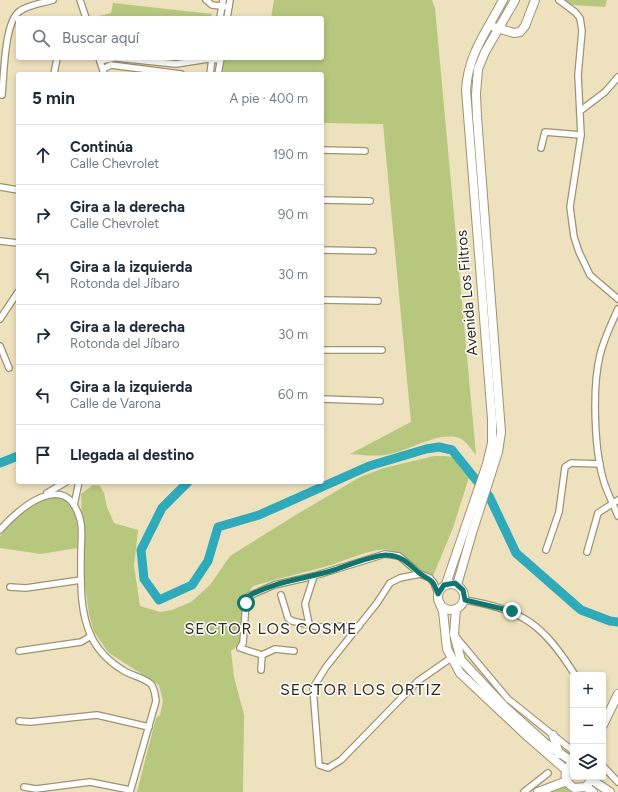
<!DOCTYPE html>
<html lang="es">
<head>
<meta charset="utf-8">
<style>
  body { margin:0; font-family:Figtree,sans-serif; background:#f6f6f7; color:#1f2937 }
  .controls { position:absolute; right:12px; bottom:12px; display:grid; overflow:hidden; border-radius:4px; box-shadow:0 2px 6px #0003 }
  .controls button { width:36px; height:36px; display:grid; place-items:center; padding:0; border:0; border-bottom:1px solid #e0e1e3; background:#fff; color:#1f2937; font:20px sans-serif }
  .stop { position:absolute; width:12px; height:12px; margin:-9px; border:3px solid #0f766e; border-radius:50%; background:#fff }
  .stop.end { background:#0f766e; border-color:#fff; box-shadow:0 1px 4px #0008 }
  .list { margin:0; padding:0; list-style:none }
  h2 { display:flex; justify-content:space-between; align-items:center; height:52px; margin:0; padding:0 16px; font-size:17px }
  h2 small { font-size:13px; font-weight:400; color:#747a83 }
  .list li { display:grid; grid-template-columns:26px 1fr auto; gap:12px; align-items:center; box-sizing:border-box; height:60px; padding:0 16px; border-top:1px solid #e0e1e3 }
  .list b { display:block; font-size:15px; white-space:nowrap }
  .list p { margin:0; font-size:13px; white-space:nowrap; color:#747a83 }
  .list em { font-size:13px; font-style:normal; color:#747a83 }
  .icon { flex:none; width:22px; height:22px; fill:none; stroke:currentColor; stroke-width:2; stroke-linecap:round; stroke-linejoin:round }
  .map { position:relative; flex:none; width:618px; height:792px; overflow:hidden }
  .search { position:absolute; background:#fff; box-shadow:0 2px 6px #0003; left:16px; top:16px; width:308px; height:44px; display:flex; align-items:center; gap:10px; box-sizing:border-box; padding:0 14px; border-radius:4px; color:#747a83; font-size:15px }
  .panel { position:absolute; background:#fff; box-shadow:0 2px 6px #0003; left:16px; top:72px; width:308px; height:412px; border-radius:4px }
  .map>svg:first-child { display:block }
  .green { fill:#b7c77e }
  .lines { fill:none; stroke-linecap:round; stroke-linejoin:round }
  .river { stroke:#2eaaba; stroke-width:9 }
  .street-casing { stroke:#9e9271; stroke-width:8 }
  .secondary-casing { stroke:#9e9271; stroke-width:10 }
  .street { stroke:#fff; stroke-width:5.5 }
  .secondary { stroke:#fff; stroke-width:8 }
  .route { stroke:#0f766e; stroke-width:5 }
  .labels { text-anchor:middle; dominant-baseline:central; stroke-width:3; stroke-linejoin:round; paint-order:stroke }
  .street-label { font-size:15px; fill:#2d291b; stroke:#fff }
  .neighbourhood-label { font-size:16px; letter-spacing:1px; fill:#2d291b; stroke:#fff }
</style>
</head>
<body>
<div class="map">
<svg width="618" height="792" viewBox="0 0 618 792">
  <rect width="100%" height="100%" fill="#eee1be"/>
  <!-- green -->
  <g class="green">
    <path d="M274,0H432L435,8L476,455C471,449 466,441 459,438C439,431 410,450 390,454C377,457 364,455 350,454L411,422L383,124L322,123V74H221L224,58H322V18H271Z"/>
    <path d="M565,0H607L605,7L573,5Z"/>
    <path d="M113,3L212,14L211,18H92L111,13Z"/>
    <path d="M434,456C455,456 458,456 470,474L453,528L433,576C417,570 407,554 389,550C376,546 339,563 324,567C300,574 276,579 253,586C237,605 253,637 231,651L234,677L244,715L243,792H137L156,718L160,715L163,701L159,685L109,653L94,632L89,614L84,578L81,494L93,485L100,486L104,493L107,507L114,523L138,530L134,566L140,606L160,612L172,610L191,602L210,585L230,556L299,513L360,477L384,468Z"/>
    <path d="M55,497C78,502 79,528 77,548L41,554L0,548V536C14,520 32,499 55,497Z"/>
    <path d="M565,786L574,792H551Z"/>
  </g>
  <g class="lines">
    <!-- river -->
    <g class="river">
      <path d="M0,463L18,456"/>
      <path d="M188,482L162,508L141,550L144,579L159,600L192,585L208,561L218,527L259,515L369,466L426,449L439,447L452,450L489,496L516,553L581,610L610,621L618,622"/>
    </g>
    <defs>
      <g id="street">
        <path d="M80,0L86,18"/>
        <path d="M206,0L212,5L229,7"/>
        <path d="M559,0L575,12L580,18L582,31L578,75L581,135L570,207L574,237L579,252L590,275L618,299"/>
        <path d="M220,18L223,0"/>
        <path d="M227,18L230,0"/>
        <path d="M99,58L104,74"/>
        <path d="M117,58L176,64L208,59L220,60"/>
        <path d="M100,61L114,58"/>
        <path d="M103,69L111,65L181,74"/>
        <path d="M54,74L57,58"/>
        <path d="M210,74L212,58"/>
        <path d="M218,74L221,58"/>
        <path d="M2,95C4,76 4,21 20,11C28,5 43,3 53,0"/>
        <path d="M580,111L605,92L618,77"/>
        <path d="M541,148L545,132L581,135"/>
        <path d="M322,150L365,151"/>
        <path d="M0,187L18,190"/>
        <path d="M322,200L370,201"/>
        <path d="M0,241L18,243"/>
        <path d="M322,250L373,251"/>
        <path d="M322,300L378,301"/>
        <path d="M618,309C611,324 604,339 600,355C592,388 594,453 605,485C609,496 614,506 618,516"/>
        <path d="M0,319L18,292"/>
        <path d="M0,346L9,368"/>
        <path d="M322,350H382"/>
        <path d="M322,399L380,401"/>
        <path d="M47,493L66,482"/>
        <path d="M74,505L79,482"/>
        <path d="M0,530C19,508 66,468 80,519C83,529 81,541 81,552C81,579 79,610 91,636C98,651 112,664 126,672C134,676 144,678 151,684C155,689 155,695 156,701L130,792"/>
        <path d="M546,550L559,512L565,467L571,463L600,464"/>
        <path d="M587,552L598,513L618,500"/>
        <path d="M420,574L400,578L390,583L377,603L326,667L313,688L319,765L328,768L341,760L418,681L451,658"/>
        <path d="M10,587L26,588L81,580"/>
        <path d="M281,595L288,618L292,621L319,627L359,626"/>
        <path d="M465,600C523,610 543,624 575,675"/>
        <path d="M309,624L305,604L314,576"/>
        <path d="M456,637L508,699L573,751"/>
        <path d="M19,651L81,642L91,636"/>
        <path d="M262,655L275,649L294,651"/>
        <path d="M261,670L262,655L240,648L243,643L246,603L249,596L274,585L314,576L385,554L399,556L420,574L430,578L434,583L438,594"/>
        <path d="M19,721L30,722L97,715L149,727"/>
        <path d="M603,766L618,782"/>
        <path d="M24,787L36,789L90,782L130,790"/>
        <path d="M524,792L548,773"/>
      </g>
      <g id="secondary">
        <path d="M494,27L514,33L520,32L525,26L535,0"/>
        <circle cx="451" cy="597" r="13"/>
        <path d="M446,584L487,464L492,443V419L466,90C468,54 487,31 503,0"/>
        <path d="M457,585L472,533L498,452L501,432L477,117L476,94L478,69L485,52L515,0"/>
        <path d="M440,604L443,611L447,649L460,673L527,736L566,770"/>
        <path d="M456,609L454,634L461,660L505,707L545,743L573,762"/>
        <path d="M603,725L618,694"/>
        <path d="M553,735L559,754"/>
        <path d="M569,766C563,775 565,782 574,788L586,787L593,777"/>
        <path d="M592,780L610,792"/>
        <path d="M586,787L593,792"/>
        <path d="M538,792L567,781"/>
      </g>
    </defs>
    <!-- street casing -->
    <use href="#street" class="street-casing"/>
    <!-- secondary casing -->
    <use href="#secondary" class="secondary-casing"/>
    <!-- street -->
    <use href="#street" class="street"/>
    <!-- secondary -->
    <use href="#secondary" class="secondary"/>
  </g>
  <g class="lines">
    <!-- route -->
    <path class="route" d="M246,603L249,596C275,581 306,579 334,570C346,566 376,554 387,555C402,556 408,563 418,572C430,582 431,575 438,594L444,585L455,583L463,590L465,600L512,611"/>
  </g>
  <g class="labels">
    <!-- street labels -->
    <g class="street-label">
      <text transform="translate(467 293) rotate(-95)">Avenida Los Filtros</text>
    </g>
    <!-- neighbourhood labels -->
    <g class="neighbourhood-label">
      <text x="271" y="628">SECTOR LOS COSME</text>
      <text x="361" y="689">SECTOR LOS ORTIZ</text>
    </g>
  </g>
</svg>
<div class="controls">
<button>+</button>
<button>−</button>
<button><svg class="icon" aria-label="layers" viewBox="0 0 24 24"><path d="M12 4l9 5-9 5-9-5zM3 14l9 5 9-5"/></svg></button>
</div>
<div class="stop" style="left:246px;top:603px"></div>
<div class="stop end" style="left:512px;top:611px"></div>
<div class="search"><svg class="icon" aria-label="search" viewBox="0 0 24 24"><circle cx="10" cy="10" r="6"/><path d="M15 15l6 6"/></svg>Buscar aquí</div>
<section class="panel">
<h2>5 min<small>A pie · 400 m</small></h2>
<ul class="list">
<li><svg class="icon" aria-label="ahead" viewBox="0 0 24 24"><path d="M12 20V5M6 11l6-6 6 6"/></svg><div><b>Continúa</b><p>Calle Chevrolet</p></div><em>190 m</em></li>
<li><svg class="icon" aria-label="right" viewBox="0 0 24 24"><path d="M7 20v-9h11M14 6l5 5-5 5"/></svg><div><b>Gira a la derecha</b><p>Calle Chevrolet</p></div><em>90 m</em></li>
<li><svg class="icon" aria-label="left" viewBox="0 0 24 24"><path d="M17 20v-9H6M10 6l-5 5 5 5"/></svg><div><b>Gira a la izquierda</b><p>Rotonda del Jíbaro</p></div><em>30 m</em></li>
<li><svg class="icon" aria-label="right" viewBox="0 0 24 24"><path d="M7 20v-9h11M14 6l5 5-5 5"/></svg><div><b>Gira a la derecha</b><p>Rotonda del Jíbaro</p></div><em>30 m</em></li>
<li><svg class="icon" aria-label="left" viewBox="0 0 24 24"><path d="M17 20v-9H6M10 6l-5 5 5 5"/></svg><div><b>Gira a la izquierda</b><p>Calle de Varona</p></div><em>60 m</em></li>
<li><svg class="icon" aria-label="arrive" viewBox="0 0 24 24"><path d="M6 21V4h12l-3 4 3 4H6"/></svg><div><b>Llegada al destino</b></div></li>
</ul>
</section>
</div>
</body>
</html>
